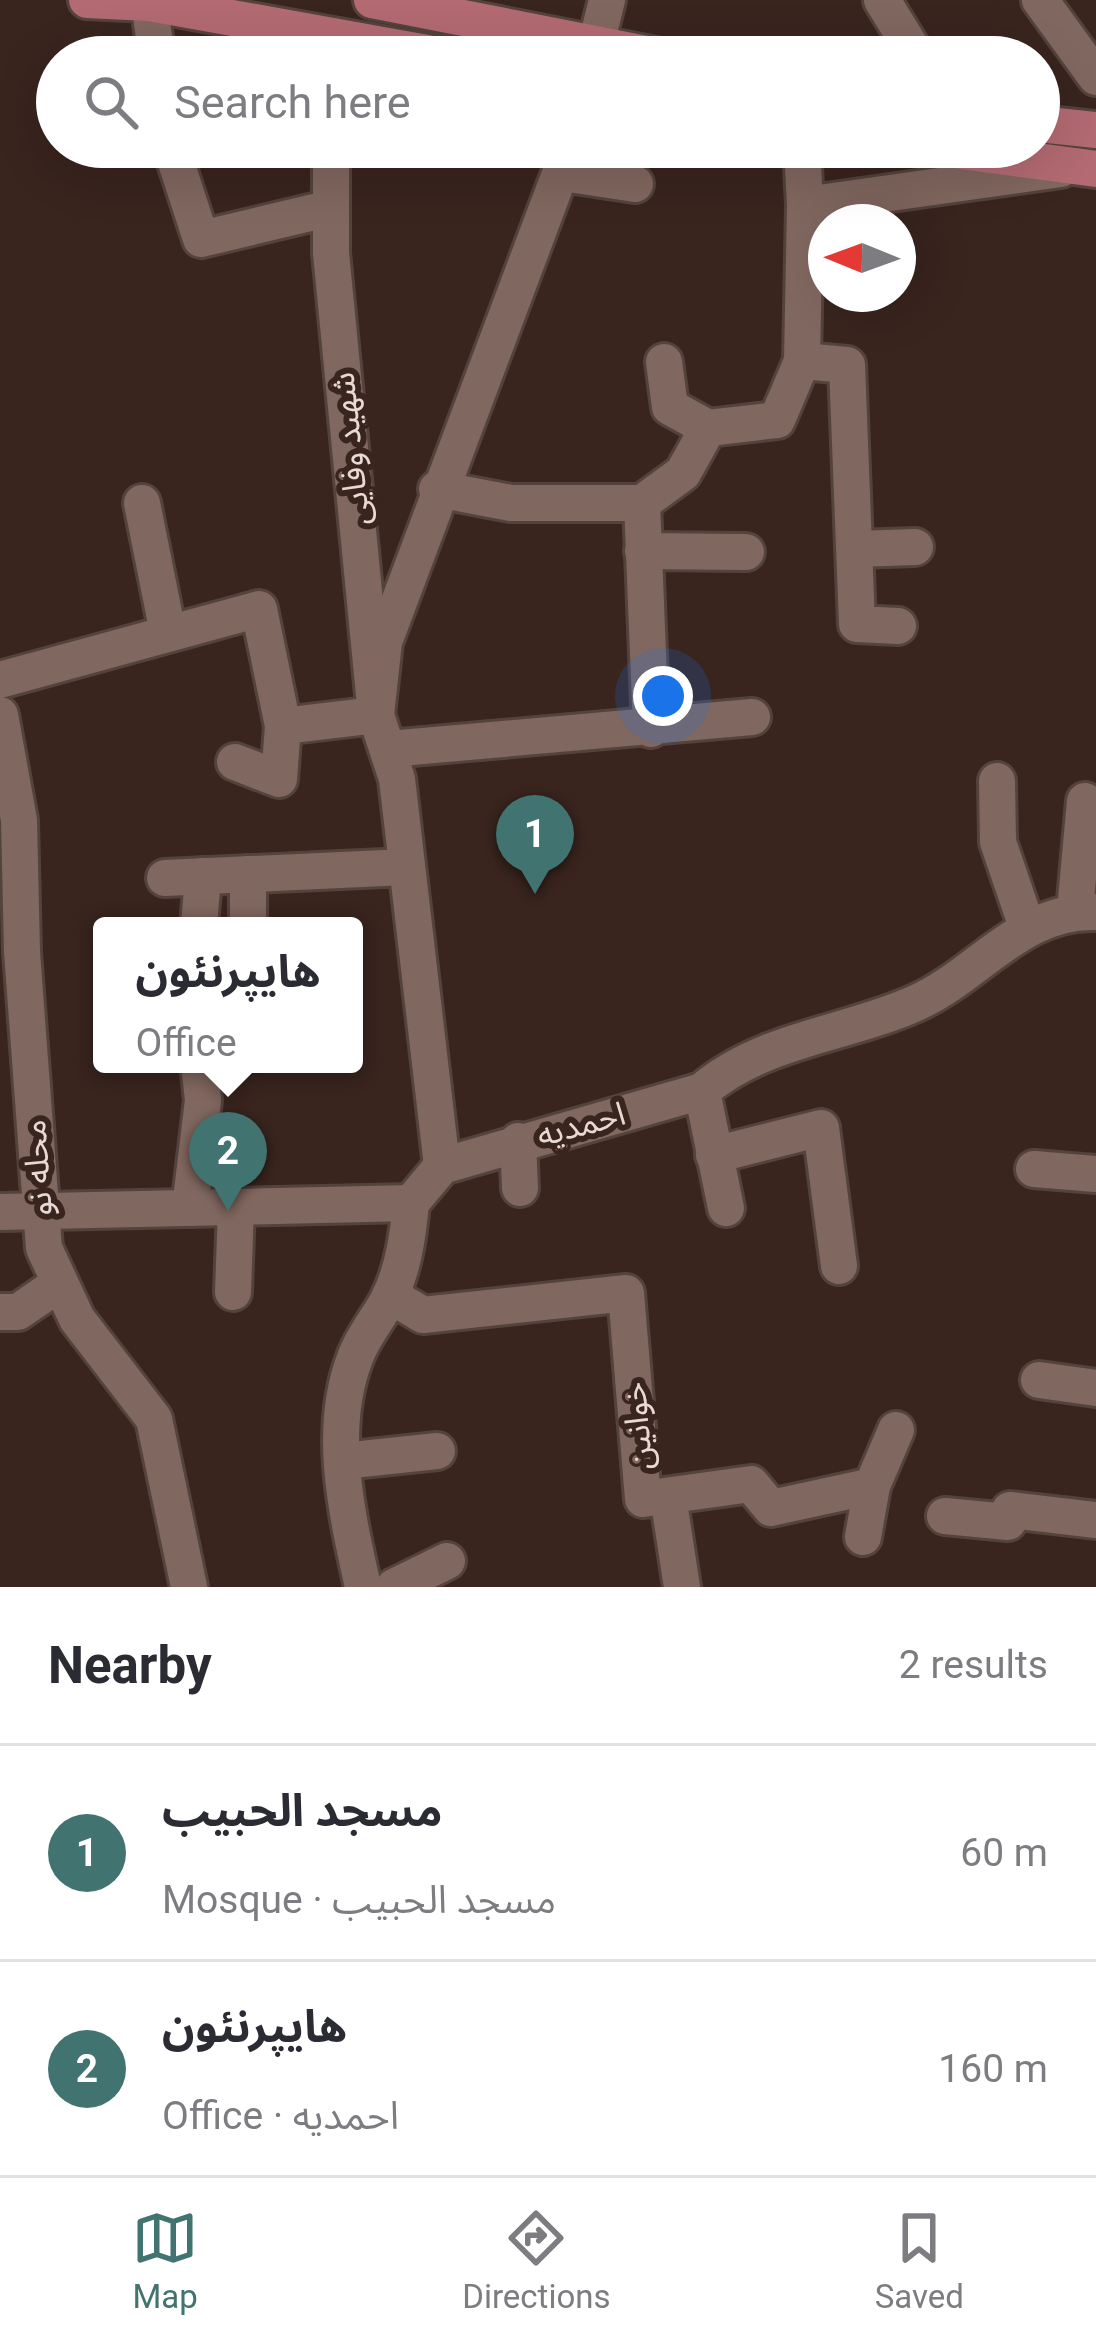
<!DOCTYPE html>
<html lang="en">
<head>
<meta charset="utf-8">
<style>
  body { margin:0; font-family:Roboto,"Noto Sans Arabic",sans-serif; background:#f7f7f7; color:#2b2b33 }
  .compass { position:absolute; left:808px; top:204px; width:108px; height:108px; border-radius:50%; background:#fff; box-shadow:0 12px 48px #0002; rotate:271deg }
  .you { position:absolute; left:663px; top:696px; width:42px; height:42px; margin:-30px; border:9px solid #fff; border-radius:50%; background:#1a73e8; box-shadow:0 0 0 18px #1a73e833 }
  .badge { display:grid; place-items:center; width:78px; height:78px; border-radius:50%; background:#417470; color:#fff; font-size:39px; font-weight:700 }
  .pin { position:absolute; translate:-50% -99px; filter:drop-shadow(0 3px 6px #0008) }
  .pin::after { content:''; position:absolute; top:63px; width:42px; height:36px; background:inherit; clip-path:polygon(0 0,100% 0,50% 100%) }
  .popup { position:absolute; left:93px; top:917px; width:270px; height:156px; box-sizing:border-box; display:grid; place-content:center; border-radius:12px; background:#fff; filter:drop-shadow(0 3px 9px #0005); font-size:39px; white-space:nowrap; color:#7c7c81 }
  .popup b { font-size:45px; color:#2b2b33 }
  .popup::after { content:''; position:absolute; left:50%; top:100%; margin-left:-24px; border:24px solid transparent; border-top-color:#fff }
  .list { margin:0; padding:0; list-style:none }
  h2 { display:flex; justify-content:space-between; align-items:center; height:156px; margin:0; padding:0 48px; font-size:51px }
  h2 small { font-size:39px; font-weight:400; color:#7c7c81 }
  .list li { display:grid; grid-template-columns:78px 1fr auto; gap:36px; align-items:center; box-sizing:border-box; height:216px; padding:0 48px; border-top:3px solid #e1e1e2 }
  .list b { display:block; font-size:45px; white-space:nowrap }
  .list p { margin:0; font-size:39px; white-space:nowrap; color:#7c7c81 }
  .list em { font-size:39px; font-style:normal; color:#7c7c81 }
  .icon { flex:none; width:66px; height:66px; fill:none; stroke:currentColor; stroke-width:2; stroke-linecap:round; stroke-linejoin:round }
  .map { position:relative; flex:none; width:1096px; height:1587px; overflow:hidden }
  .search { position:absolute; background:#fff; box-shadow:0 12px 48px #0002; left:36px; right:36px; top:36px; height:132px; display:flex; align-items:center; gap:30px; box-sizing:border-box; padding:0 42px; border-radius:66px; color:#7c7c81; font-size:45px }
  .sheet { height:588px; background:#fff }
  nav { display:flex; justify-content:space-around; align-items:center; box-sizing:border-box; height:168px; border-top:3px solid #e1e1e2; background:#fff; font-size:33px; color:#7c7c81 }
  nav a { display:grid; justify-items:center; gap:6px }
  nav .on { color:#417470 }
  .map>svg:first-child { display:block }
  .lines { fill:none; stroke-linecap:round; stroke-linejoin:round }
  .minor-casing { stroke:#54423c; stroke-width:42 }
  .major-casing { stroke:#54423c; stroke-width:42 }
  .minor { stroke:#80675f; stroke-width:36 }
  .major { stroke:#b36a72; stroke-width:36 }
  .labels { text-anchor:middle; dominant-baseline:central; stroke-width:12; stroke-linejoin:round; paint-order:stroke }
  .street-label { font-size:33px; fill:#e8d9d4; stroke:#39241e }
</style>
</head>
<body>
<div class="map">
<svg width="1096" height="1587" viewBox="0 0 1096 1587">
  <rect width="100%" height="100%" fill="#39241e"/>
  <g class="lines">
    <defs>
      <g id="minor">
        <path d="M882,0L917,57"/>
        <path d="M1040,0L1096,77"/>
        <path d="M149,3L157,57"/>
        <path d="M593,57L607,0"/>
        <path d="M171,147L201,239L331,208"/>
        <path d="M331,147V253L376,715L397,779L442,1166"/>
        <path d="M802,147L805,205L1061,169"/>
        <path d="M563,173L635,184"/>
        <path d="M802,361L847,365L857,624L898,626"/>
        <path d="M664,362L670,407L708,428"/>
        <path d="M437,489L511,503H642L683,473L708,428L777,420L802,361L805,205"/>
        <path d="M142,503L168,633"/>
        <path d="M642,503L651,729"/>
        <path d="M856,549L915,547"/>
        <path d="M643,551L746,552"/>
        <path d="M0,680L259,609L283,726L376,715L384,642L570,147"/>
        <path d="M0,715L19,820L22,952L44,1248L77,1319L154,1419L189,1587"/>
        <path d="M389,749L752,717"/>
        <path d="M235,762L279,779L283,726"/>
        <path d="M997,781L998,842L1027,927"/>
        <path d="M165,878L406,867"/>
        <path d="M1075,911L1085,801"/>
        <path d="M248,921V874"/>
        <path d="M199,926L203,876"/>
        <path d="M702,1091L726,1208"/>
        <path d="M518,1141L520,1188"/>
        <path d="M714,1155L821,1128L839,1266"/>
        <path d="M1034,1169L1096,1174"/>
        <path d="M190,1208L203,1100L199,1064"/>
        <path d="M0,1212L411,1203L442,1166L702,1091C762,1039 845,1035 916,1003C979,975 1021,909 1096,912"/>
        <path d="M233,1292L236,1207"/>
        <path d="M391,1296L423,1315L626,1293L643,1499L751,1484L771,1508L872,1486L896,1430"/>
        <path d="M0,1312H18L60,1283"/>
        <path d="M1039,1380L1096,1388"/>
        <path d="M343,1461L437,1451"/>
        <path d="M668,1496L682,1587"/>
        <path d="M945,1516L1008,1522L1010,1510L1096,1520"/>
        <path d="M863,1537L872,1486"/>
        <path d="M363,1587C347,1514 327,1430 355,1358C362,1338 377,1320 387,1302C403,1272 408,1236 411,1203"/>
        <path d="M394,1587L447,1561"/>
      </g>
      <g id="major">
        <path d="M87,0L149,3L449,57"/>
        <path d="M372,0L661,57"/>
        <path d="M1039,124L1096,130"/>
        <path d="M932,147L1096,169"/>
      </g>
    </defs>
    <!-- minor casing -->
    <use href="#minor" class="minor-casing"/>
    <!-- major casing -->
    <use href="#major" class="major-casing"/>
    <!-- minor -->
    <use href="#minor" class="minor"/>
    <!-- major -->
    <use href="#major" class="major"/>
  </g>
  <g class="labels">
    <!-- street labels -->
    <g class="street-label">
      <text transform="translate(350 449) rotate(-96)">شهید وفایی</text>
      <text transform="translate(581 1124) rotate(-15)">احمدیه</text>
      <text transform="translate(37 1168) rotate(-94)">محله نو</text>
      <text transform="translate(637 1426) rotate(-95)">خوانین</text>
    </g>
  </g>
</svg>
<svg class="compass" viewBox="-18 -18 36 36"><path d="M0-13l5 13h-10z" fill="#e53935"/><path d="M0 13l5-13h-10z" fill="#7c7c81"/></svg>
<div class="you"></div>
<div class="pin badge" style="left:535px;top:894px">1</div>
<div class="pin badge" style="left:228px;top:1211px">2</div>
<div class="popup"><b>هایپرنئون</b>Office</div>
<div class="search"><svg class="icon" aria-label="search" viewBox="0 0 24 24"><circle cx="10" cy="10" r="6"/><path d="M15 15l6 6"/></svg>Search here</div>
</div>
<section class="sheet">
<h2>Nearby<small>2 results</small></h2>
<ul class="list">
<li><span class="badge">1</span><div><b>مسجد الحبیب</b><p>Mosque · مسجد الحبیب</p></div><em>60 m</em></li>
<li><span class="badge">2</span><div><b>هایپرنئون</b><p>Office · احمدیه</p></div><em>160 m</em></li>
</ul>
</section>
<nav>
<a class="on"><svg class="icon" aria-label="map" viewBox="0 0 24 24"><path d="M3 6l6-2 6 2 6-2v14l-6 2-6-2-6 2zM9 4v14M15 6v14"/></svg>Map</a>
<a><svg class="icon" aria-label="directions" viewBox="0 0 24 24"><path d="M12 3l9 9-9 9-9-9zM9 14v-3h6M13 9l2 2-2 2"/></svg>Directions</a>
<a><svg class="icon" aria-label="saved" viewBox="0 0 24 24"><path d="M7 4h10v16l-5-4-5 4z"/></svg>Saved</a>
</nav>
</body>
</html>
